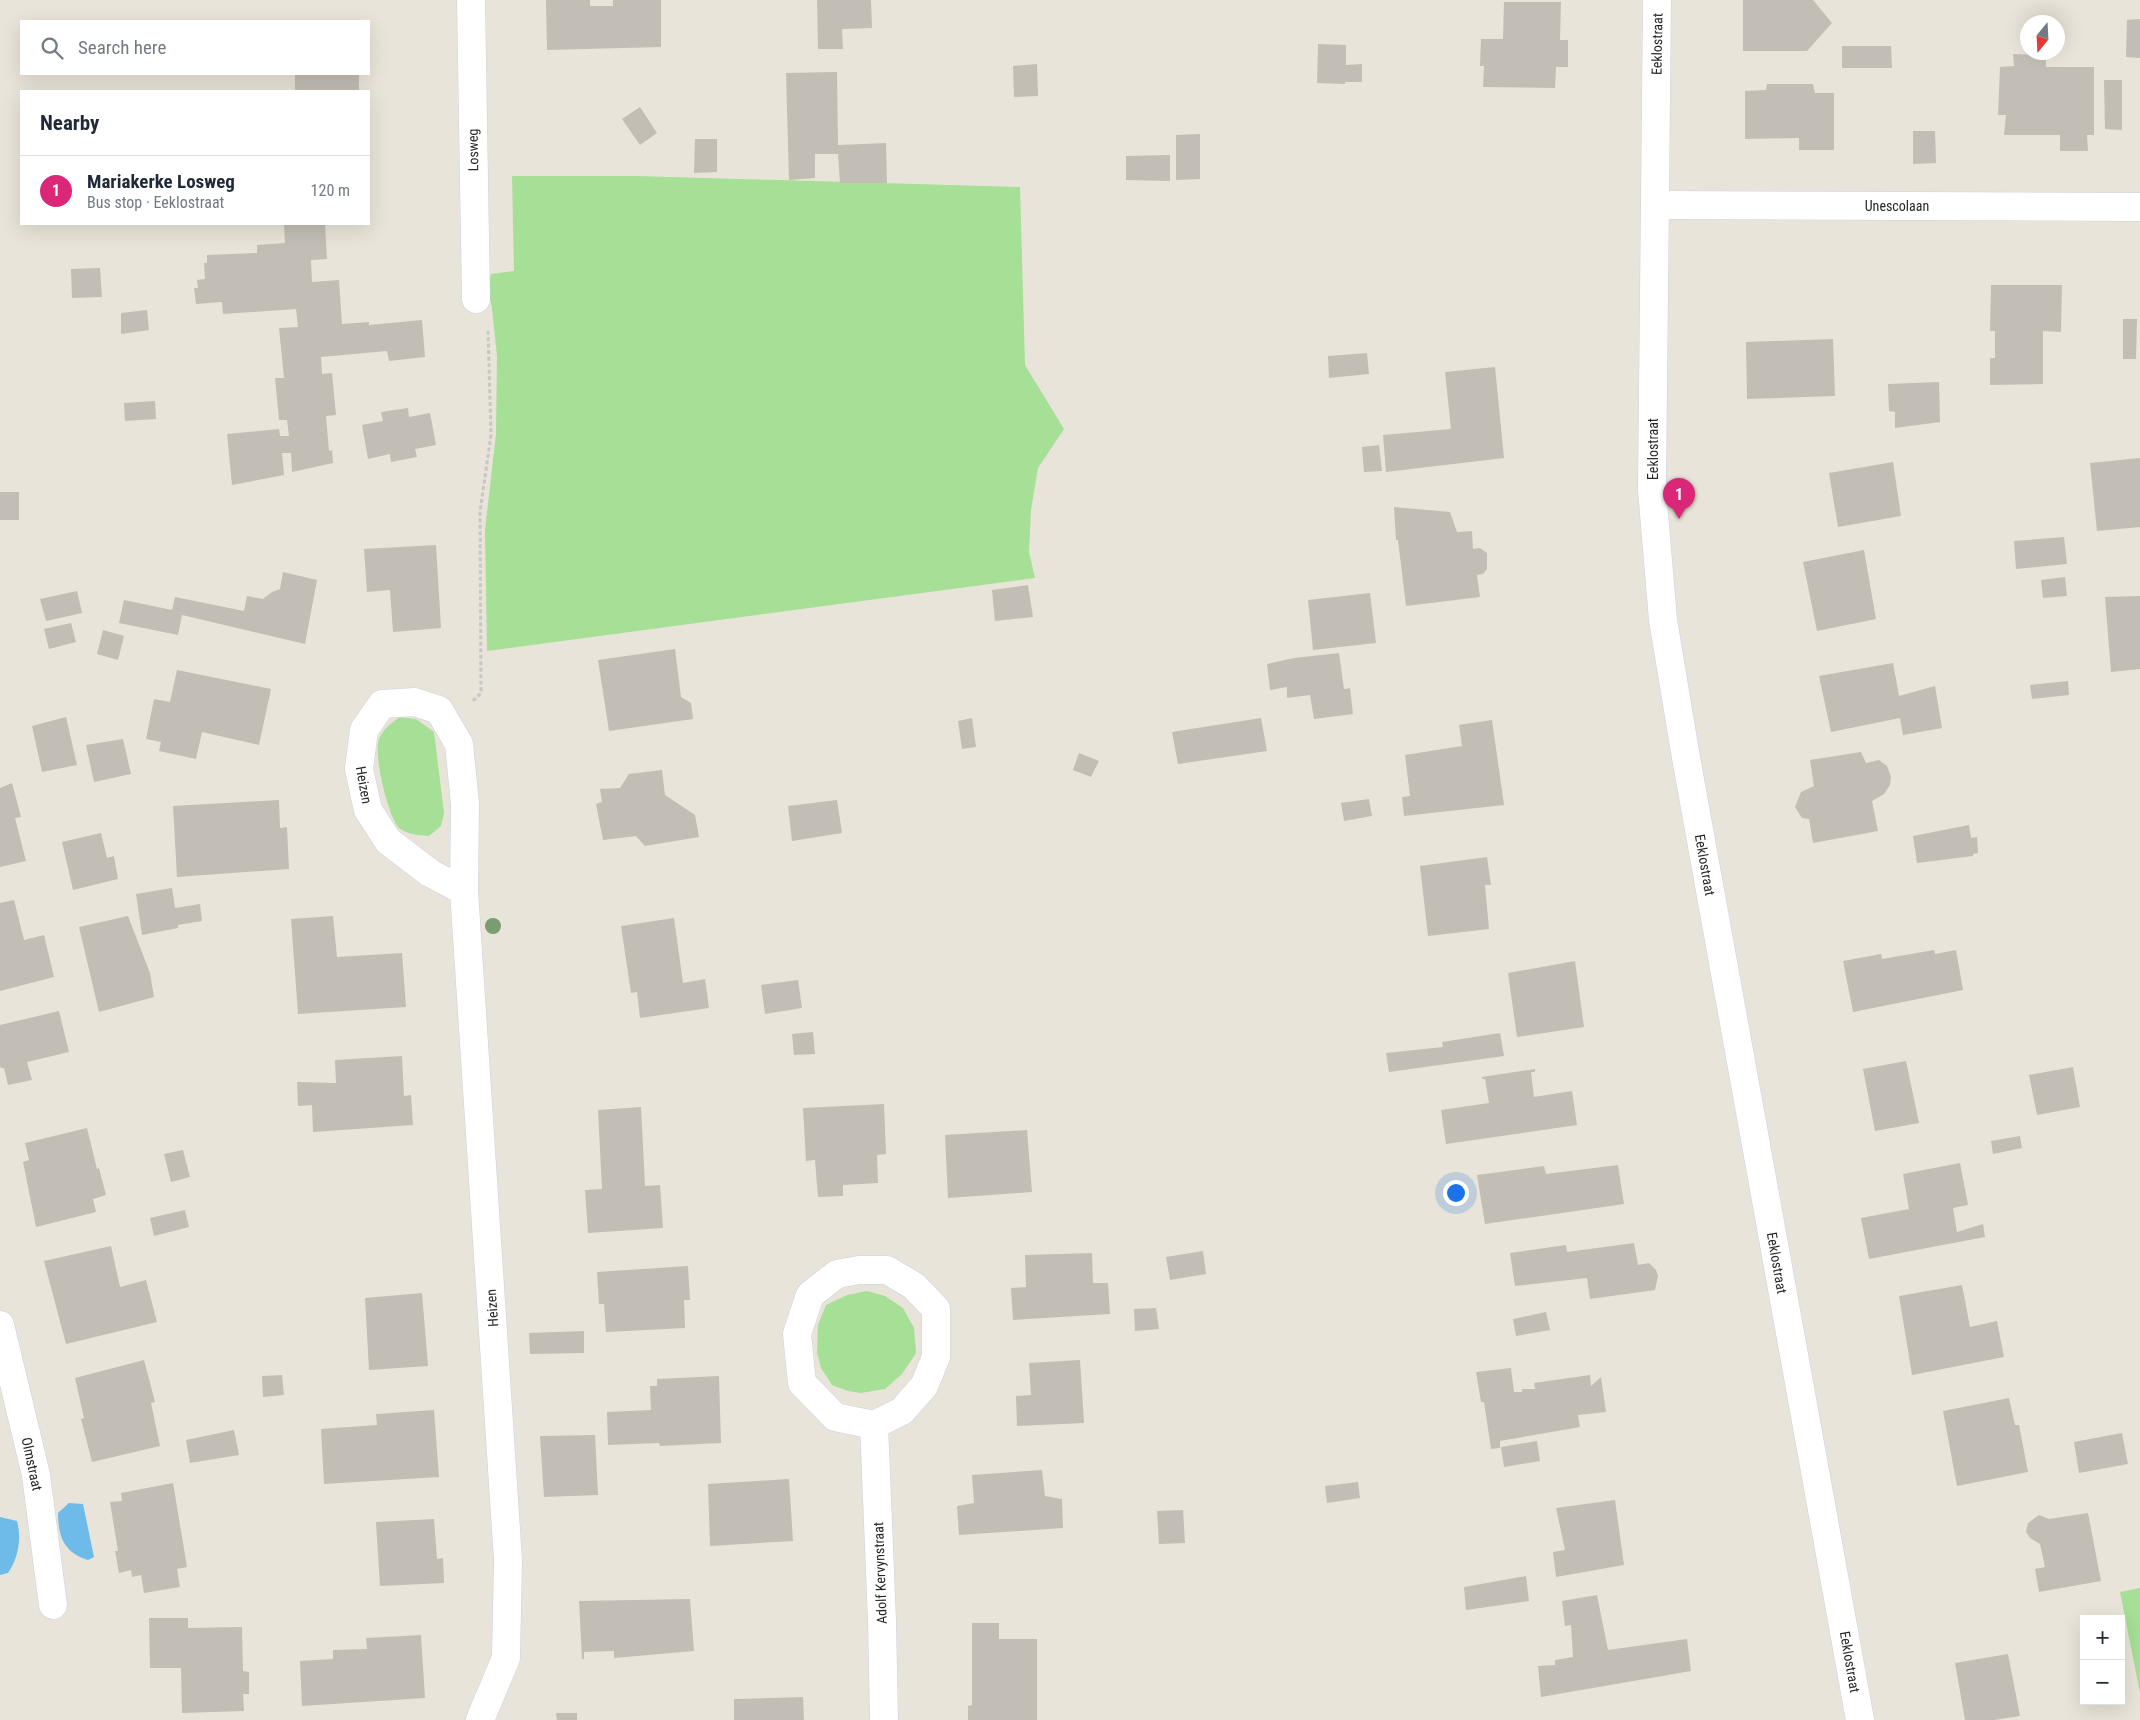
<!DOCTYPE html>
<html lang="en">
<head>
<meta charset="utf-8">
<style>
  body { margin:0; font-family:"Roboto Condensed",sans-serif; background:#f2f2f3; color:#1f2937 }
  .controls { position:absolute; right:15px; bottom:15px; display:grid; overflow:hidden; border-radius:0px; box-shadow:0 5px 20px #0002 }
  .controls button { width:45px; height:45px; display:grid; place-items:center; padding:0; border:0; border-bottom:1px solid #e0e1e3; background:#fff; color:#1f2937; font:25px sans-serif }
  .compass { position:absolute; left:2020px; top:15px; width:45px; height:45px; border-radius:50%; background:#fff; box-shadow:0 5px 20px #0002; rotate:198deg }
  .you { position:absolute; left:1455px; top:1192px; width:18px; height:18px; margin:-12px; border:4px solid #fff; border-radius:50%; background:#1a73e8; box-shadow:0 0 0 8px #1a73e833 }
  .badge { display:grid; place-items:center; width:32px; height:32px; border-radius:50%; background:#db2777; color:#fff; font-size:16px; font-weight:700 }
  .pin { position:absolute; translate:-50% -41px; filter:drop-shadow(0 1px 2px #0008) }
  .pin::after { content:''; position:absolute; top:26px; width:18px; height:15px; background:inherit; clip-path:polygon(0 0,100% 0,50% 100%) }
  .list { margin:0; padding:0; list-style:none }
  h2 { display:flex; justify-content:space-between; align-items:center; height:65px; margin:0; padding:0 20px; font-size:21px }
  h2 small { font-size:16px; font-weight:400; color:#747a83 }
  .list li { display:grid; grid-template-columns:32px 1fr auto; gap:15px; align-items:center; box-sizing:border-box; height:70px; padding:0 20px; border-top:1px solid #e0e1e3 }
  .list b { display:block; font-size:19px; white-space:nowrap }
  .list p { margin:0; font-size:16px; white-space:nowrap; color:#747a83 }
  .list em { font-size:16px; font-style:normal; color:#747a83 }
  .icon { flex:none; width:28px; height:28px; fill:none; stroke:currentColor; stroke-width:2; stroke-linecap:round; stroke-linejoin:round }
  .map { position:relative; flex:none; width:2140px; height:1720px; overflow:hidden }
  .search { position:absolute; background:#fff; box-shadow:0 5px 20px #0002; left:20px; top:20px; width:350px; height:55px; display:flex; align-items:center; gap:12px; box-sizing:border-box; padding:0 18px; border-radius:0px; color:#747a83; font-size:19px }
  .panel { position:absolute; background:#fff; box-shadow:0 5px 20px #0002; left:20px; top:90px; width:350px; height:135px; border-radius:0px }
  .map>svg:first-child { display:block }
  .green { fill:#a6df96 }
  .water { fill:#6ebae9 }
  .building { fill:#c2beb5 }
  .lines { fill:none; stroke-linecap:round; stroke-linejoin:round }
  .minor-casing { stroke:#cecfe0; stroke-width:29 }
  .path { stroke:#c7c7c7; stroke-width:3; stroke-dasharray:4 2.5; stroke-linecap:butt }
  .minor { stroke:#fff; stroke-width:28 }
  .tree { fill:#7b9b70 }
  .labels { text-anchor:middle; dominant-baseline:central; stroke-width:4; stroke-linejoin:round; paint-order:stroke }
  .street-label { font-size:14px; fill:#272727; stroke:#fff }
</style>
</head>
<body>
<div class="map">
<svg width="2140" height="1720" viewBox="0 0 2140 1720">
  <rect width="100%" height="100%" fill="#e9e4d9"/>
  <!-- green -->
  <g class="green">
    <path d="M512,176H636L1020,187L1025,365L1064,429L1038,468L1031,510L1029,552L1035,578L487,651L485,530L496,434L497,356L492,309L488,288L491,274L514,271Z"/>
    <path d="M400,717L416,719L434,732L444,813L441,826L429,836C419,835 408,835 399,828C388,817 373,753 379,739C384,728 391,723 400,717Z"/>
    <path d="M867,1291L885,1296L903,1308L914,1328L916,1353L902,1374L885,1389L861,1393L848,1391L832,1385L821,1368L817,1352L818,1325L826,1305L847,1295Z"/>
    <path d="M2140,1588V1693L2120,1592Z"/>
  </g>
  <!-- water -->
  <g class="water">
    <path d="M69,1503L83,1504L94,1557L88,1560C64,1553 58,1536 58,1513Z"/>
    <path d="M0,1517L17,1521C22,1539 18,1558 8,1573L0,1575Z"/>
  </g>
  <!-- building -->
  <g class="building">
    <path d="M546,0H590V6H613V0H661V47L547,50Z"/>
    <path d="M817,0H871L872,28L842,29L843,49H818Z"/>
    <path d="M1743,0H1813L1832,23L1807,51H1743Z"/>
    <path d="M1504,2H1561L1560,40H1568V67H1556L1555,88L1483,87L1484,66H1480L1481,39H1503Z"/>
    <path d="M2140,19V58L2126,57L2127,20Z"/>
    <path d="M1318,44L1346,45V65L1362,64V82H1345V84L1317,83Z"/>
    <path d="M1842,46H1891L1892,68H1842Z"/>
    <path d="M2013,54L2046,55V67H2094V135H2087L2088,151H2060V135H2004L2006,115H1998L2000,67L2014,66Z"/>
    <path d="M1037,64L1038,96L1014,97L1013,66Z"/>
    <path d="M837,72L838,145L886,143L887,183H840L838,154H815V178L789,180L786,73Z"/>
    <rect x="295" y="74" width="64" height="17"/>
    <path d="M2104,80H2122V130L2105,129Z"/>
    <path d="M1767,84H1813L1815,93H1834V150H1799V138L1745,139V91L1766,90Z"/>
    <path d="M640,107L657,133L640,145L622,119Z"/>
    <path d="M1913,131H1935L1936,163L1913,164Z"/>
    <path d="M1200,134V179L1176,180V135Z"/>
    <path d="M695,139H717V172L694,173Z"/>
    <path d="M1170,155V181L1126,180V156Z"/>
    <path d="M284,224H325L327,259L311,260L312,282L339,280L342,324L369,322V325L422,320L425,357L389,361L387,351L321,357L322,374L332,373L336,415L326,416L329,451L332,450L333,463L292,472L291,453H282L284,475L232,485L227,434L279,429L280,436H289L287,420H279L275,378H284L279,328L298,327L296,309L223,314L222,302L196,304L194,288H198L197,280L205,279L204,263H207V255L257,253V245L285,243Z"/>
    <path d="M100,268L102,297L72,298L71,269Z"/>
    <path d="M1991,285H2062L2061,332L2043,331V384L1990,385V358H1995V331H1990Z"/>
    <path d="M147,310L149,330L121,334V313Z"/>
    <path d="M2123,319H2137L2136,359H2123Z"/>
    <path d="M1833,339L1835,396L1747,399L1746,342Z"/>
    <path d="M1367,353L1369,374L1329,378L1328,356Z"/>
    <path d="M1495,367L1504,458L1386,472L1383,435L1451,429L1445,372Z"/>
    <path d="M1939,382L1940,422L1895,428V412L1889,411L1888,384Z"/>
    <path d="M155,401L156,419L125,421L124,403Z"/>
    <path d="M408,408L409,417L430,413L436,445L415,449L417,457L391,462L390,454L368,459L362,425L383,421L381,412Z"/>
    <path d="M1379,445L1382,471L1364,472L1362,447Z"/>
    <path d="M2140,458V527L2097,531L2090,463Z"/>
    <path d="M1893,462L1901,516L1838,527L1829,473Z"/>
    <rect x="0" y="492" width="19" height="28"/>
    <path d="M1394,507L1450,512L1457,532L1472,531L1473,549L1480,548L1487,553V569L1483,574L1477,575L1480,597L1406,606L1398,540H1396Z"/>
    <path d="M2064,537L2067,564L2016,569L2014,541Z"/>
    <path d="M436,545L441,628L393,632L390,590L367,592L364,549Z"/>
    <path d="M1864,550L1876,619L1817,631L1803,562Z"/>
    <path d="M283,572L317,580L305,644L182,615L178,635L119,623L124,600L172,610L175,597L244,611L247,596L263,599L272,592L280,589Z"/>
    <path d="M2065,577L2067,596L2043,598L2041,580Z"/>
    <path d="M1028,585L1033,617L995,621L992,590Z"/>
    <path d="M77,591L82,613L46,621L40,599Z"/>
    <path d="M1370,593L1376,643L1313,650L1308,600Z"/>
    <path d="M2140,596V669L2111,672L2105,597Z"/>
    <path d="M71,623L76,642L49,649L44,629Z"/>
    <path d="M103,630L124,636L118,660L97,654Z"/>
    <path d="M675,649L681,697L691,703L693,719L609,731L598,660Z"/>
    <path d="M1339,653L1344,689L1350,688L1353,714L1314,719L1310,695L1287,698V687L1270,690L1267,664L1294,658Z"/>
    <path d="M1893,663L1899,696L1935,686L1942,728L1903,735L1900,718L1831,732L1819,676Z"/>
    <path d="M177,670L271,689L259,745L202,732L196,759L159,751L161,742L146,739L154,699L170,702Z"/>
    <path d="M2068,681L2069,695L2032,699L2030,685Z"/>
    <path d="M66,717L77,765L42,772L32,726Z"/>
    <path d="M972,718L976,747L962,749L958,721Z"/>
    <path d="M1261,718L1267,751L1178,764L1172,732Z"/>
    <path d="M1492,720L1504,805L1404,816L1402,797L1410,796L1405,755L1462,746L1459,725Z"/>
    <path d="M123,739L131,774L94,782L86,745Z"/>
    <path d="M1861,752L1866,763L1879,760L1887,766L1891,777L1890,785L1884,794L1872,801L1878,831L1813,843L1809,819L1802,818L1795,807L1801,792L1814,786L1810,760Z"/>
    <path d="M1079,753L1099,761L1091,777L1073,770Z"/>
    <path d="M662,770L665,795L695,815L699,837L645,846L636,836L603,840L596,804L602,802L600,789L620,788L629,774Z"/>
    <path d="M12,783L21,817L15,818L26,861L0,867V788Z"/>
    <path d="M1369,799L1372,816L1344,821L1341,803Z"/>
    <path d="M279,800L280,828L287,827L289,869L177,877L173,806Z"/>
    <path d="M837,800L842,833L792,841L788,806Z"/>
    <path d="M1969,825L1971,838L1977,837L1978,853L1973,854V856L1917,863L1913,836Z"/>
    <path d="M101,833L107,858L114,856L118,879L73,890L62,842Z"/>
    <path d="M1487,857L1491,885H1485L1489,929L1428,936L1420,866Z"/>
    <path d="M172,888L175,908L200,904L202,921L178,925V928L142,935L136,894Z"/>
    <path d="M14,900L24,940L44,935L54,977L0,991V903Z"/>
    <path d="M128,916L150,973L154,997L99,1012L79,927Z"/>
    <path d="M333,916L337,957L402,953L406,1007L298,1014L291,919Z"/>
    <path d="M674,918L683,983L705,979L709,1008L640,1018L637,992L631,993L621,926Z"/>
    <path d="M1934,950L1935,954L1956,950L1963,990L1853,1012L1843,961L1881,954L1882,959Z"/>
    <path d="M1575,961L1584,1027L1517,1037L1508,973Z"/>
    <path d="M798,980L802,1008L765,1014L761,985Z"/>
    <path d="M59,1011L69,1052L27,1062L32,1080L8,1085L4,1068H1L0,1066V1025Z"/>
    <path d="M813,1032L815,1054L794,1055L792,1034Z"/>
    <path d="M1500,1033L1504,1056L1389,1072L1386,1053L1443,1047L1442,1042Z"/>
    <path d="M402,1056L404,1096L411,1095L413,1125L313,1132L312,1105L298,1106L297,1082L336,1083L335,1060Z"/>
    <path d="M1906,1061L1919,1123L1875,1131L1863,1069Z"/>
    <path d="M2073,1067L2080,1107L2037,1115L2029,1075Z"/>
    <path d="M1535,1069V1072H1531L1534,1097L1572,1091L1577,1125L1446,1144L1441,1110L1489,1103L1485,1079H1482V1077Z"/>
    <path d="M884,1104L886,1154L877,1155L878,1183L843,1185V1196L818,1197L815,1160L806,1161L803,1108Z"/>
    <path d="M641,1107L645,1186L660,1185L663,1228L588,1233L585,1190L602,1189L598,1110Z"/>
    <path d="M87,1128L97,1169L99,1168L106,1195L93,1199L96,1212L36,1227L23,1162L29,1160L25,1143Z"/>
    <path d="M1027,1130L1032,1192L948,1198L945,1135Z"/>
    <path d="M2020,1136L2022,1148L1993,1154L1991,1141Z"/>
    <path d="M183,1150L190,1177L171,1182L164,1154Z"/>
    <path d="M1960,1163L1968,1205L1953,1208L1957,1232L1983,1224L1985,1237L1869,1259L1861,1218L1909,1209L1903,1174Z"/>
    <path d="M1618,1165L1624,1204L1485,1224L1477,1175L1544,1166L1546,1174Z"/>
    <path d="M185,1210L189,1227L154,1236L150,1218Z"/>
    <path d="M1634,1243L1638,1265L1649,1263L1656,1270L1658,1276L1655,1290L1590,1299L1587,1278L1515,1286L1510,1253L1566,1245L1567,1252Z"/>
    <path d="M111,1246L120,1287L146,1280L157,1322L66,1344L44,1261Z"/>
    <path d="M1203,1251L1206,1274L1170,1280L1166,1257Z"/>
    <path d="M1092,1253L1093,1283H1108L1110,1314L1013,1320L1011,1288L1026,1287L1025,1255Z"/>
    <path d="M688,1266L690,1300H684L685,1328L606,1332L604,1304H599L597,1272Z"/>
    <path d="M1962,1285L1970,1327L1997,1321L2004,1357L1912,1375L1899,1296Z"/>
    <path d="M422,1293L428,1366L369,1370L365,1298Z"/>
    <path d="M1156,1308L1159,1329L1135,1331L1134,1309Z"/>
    <path d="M1546,1312L1550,1330L1516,1336L1513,1319Z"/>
    <path d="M584,1331V1353L530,1354L529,1333Z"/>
    <path d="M144,1360L155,1402L151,1403L160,1446L92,1462L81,1419L84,1418L75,1378Z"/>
    <path d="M1080,1360L1084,1423L1017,1426L1016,1396L1031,1395L1029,1363Z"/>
    <path d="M1511,1368L1514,1392H1522V1389H1535L1534,1383L1590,1375L1591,1386L1601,1377L1606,1412L1578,1415L1580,1427L1500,1441V1448L1491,1449L1484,1402H1481L1476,1372Z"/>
    <path d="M282,1375L284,1395L263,1397L262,1376Z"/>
    <path d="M719,1376L721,1443L660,1446L659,1443L608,1445L607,1412L651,1410L650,1386H657V1379Z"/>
    <path d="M2009,1398L2015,1425H2019L2028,1472L1957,1486L1943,1411Z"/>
    <path d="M434,1410L439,1477L324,1484L321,1429L377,1425L376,1414Z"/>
    <path d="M234,1430L239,1455L190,1463L186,1440Z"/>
    <path d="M2122,1433L2128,1464L2079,1473L2074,1442Z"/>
    <path d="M595,1435L598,1495L544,1497L540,1436Z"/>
    <path d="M1537,1441L1540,1461L1504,1467L1501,1447Z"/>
    <path d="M1042,1470L1045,1496L1062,1499L1063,1528L959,1535L957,1506L974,1503L972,1475Z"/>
    <path d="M789,1479L793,1541L710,1546L708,1484Z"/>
    <path d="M1358,1482L1360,1498L1327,1503L1325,1486Z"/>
    <path d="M173,1483L187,1567L177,1569L180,1587L144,1593L141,1575L132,1577L131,1570L119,1573L115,1551H118L110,1502L122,1501L121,1493Z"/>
    <path d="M1615,1500L1624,1565L1556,1577L1553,1552L1565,1550L1556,1508Z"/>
    <path d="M1183,1510L1185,1543L1159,1544L1157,1511Z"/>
    <path d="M2088,1513L2101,1581L2039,1592L2035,1569L2045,1567L2040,1544L2030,1538L2026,1532L2028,1523L2039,1515L2049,1519Z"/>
    <path d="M434,1519L437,1559L443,1558L444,1583L380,1586L376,1522Z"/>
    <path d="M1526,1576L1529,1601L1466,1610L1464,1587Z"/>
    <path d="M1597,1595L1608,1650L1687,1639L1691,1671L1541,1697L1538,1666L1555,1665V1660L1573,1657L1571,1625L1565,1626L1562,1601Z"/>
    <path d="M690,1599L694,1651L614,1658V1651L584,1652V1659H582L579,1601Z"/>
    <path d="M149,1618H188V1628L242,1627L243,1671L249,1672V1694H243L244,1711L182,1713L181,1668H150Z"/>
    <path d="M972,1623H999V1639H1037V1720H968V1706L972,1705Z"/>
    <path d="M421,1635L425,1698L302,1706L300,1661L333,1659V1650L367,1649L366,1638Z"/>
    <path d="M2008,1654L2020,1716L1994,1720H1965L1955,1663Z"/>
    <path d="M803,1697L804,1720H734V1699Z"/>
    <path d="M556,1713H577V1720H557Z"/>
  </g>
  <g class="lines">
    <defs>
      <g id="minor">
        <path d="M471,0L476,299"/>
        <path d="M1657,0L1652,490L1663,620L1685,752L1860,1720"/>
        <path d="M1655,205L2140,207"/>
        <path d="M464,891L430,873L388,841L368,810L359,769L364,730L382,704L415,702L439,710L459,744L465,804L464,891L508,1560L506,1658L480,1720"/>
        <path d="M859,1270H887L914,1286L936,1309V1357L924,1386L902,1411L874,1425L835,1417L802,1383L797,1334L810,1295L837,1274Z"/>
        <path d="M0,1325L36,1475L53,1605"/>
        <path d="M874,1425L882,1620L884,1720"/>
      </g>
    </defs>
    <!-- minor casing -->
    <use href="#minor" class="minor-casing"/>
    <!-- path -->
    <path class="path" d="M473,701L481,693L480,512L491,435L488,331"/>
    <!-- minor -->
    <use href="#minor" class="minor"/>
  </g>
  <!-- trees -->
  <circle class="tree" cx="493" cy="926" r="8"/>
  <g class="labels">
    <!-- street labels -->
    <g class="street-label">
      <text transform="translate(1657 44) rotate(-89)">Eeklostraat</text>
      <text transform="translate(473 150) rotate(-91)">Losweg</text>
      <text x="1897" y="206">Unescolaan</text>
      <text transform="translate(1653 449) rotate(-90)">Eeklostraat</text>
      <text transform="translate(364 785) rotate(80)">Heizen</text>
      <text transform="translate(1705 865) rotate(80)">Eeklostraat</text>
      <text transform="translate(1777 1263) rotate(80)">Eeklostraat</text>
      <text transform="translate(492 1308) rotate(-94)">Heizen</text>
      <text transform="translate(32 1464) rotate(78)">Olmstraat</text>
      <text transform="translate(880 1573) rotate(-92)">Adolf Kervynstraat</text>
      <text transform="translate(1850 1662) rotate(80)">Eeklostraat</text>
    </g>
  </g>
</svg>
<div class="controls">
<button>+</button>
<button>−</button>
</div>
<svg class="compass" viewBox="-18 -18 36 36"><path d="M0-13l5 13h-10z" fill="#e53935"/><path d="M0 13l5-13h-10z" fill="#747a83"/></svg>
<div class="you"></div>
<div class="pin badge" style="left:1679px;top:519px">1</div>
<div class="search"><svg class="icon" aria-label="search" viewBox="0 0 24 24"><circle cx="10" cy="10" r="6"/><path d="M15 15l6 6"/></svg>Search here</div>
<section class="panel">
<h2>Nearby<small></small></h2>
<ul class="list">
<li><span class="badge">1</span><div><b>Mariakerke Losweg</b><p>Bus stop · Eeklostraat</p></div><em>120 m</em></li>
</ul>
</section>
</div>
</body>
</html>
